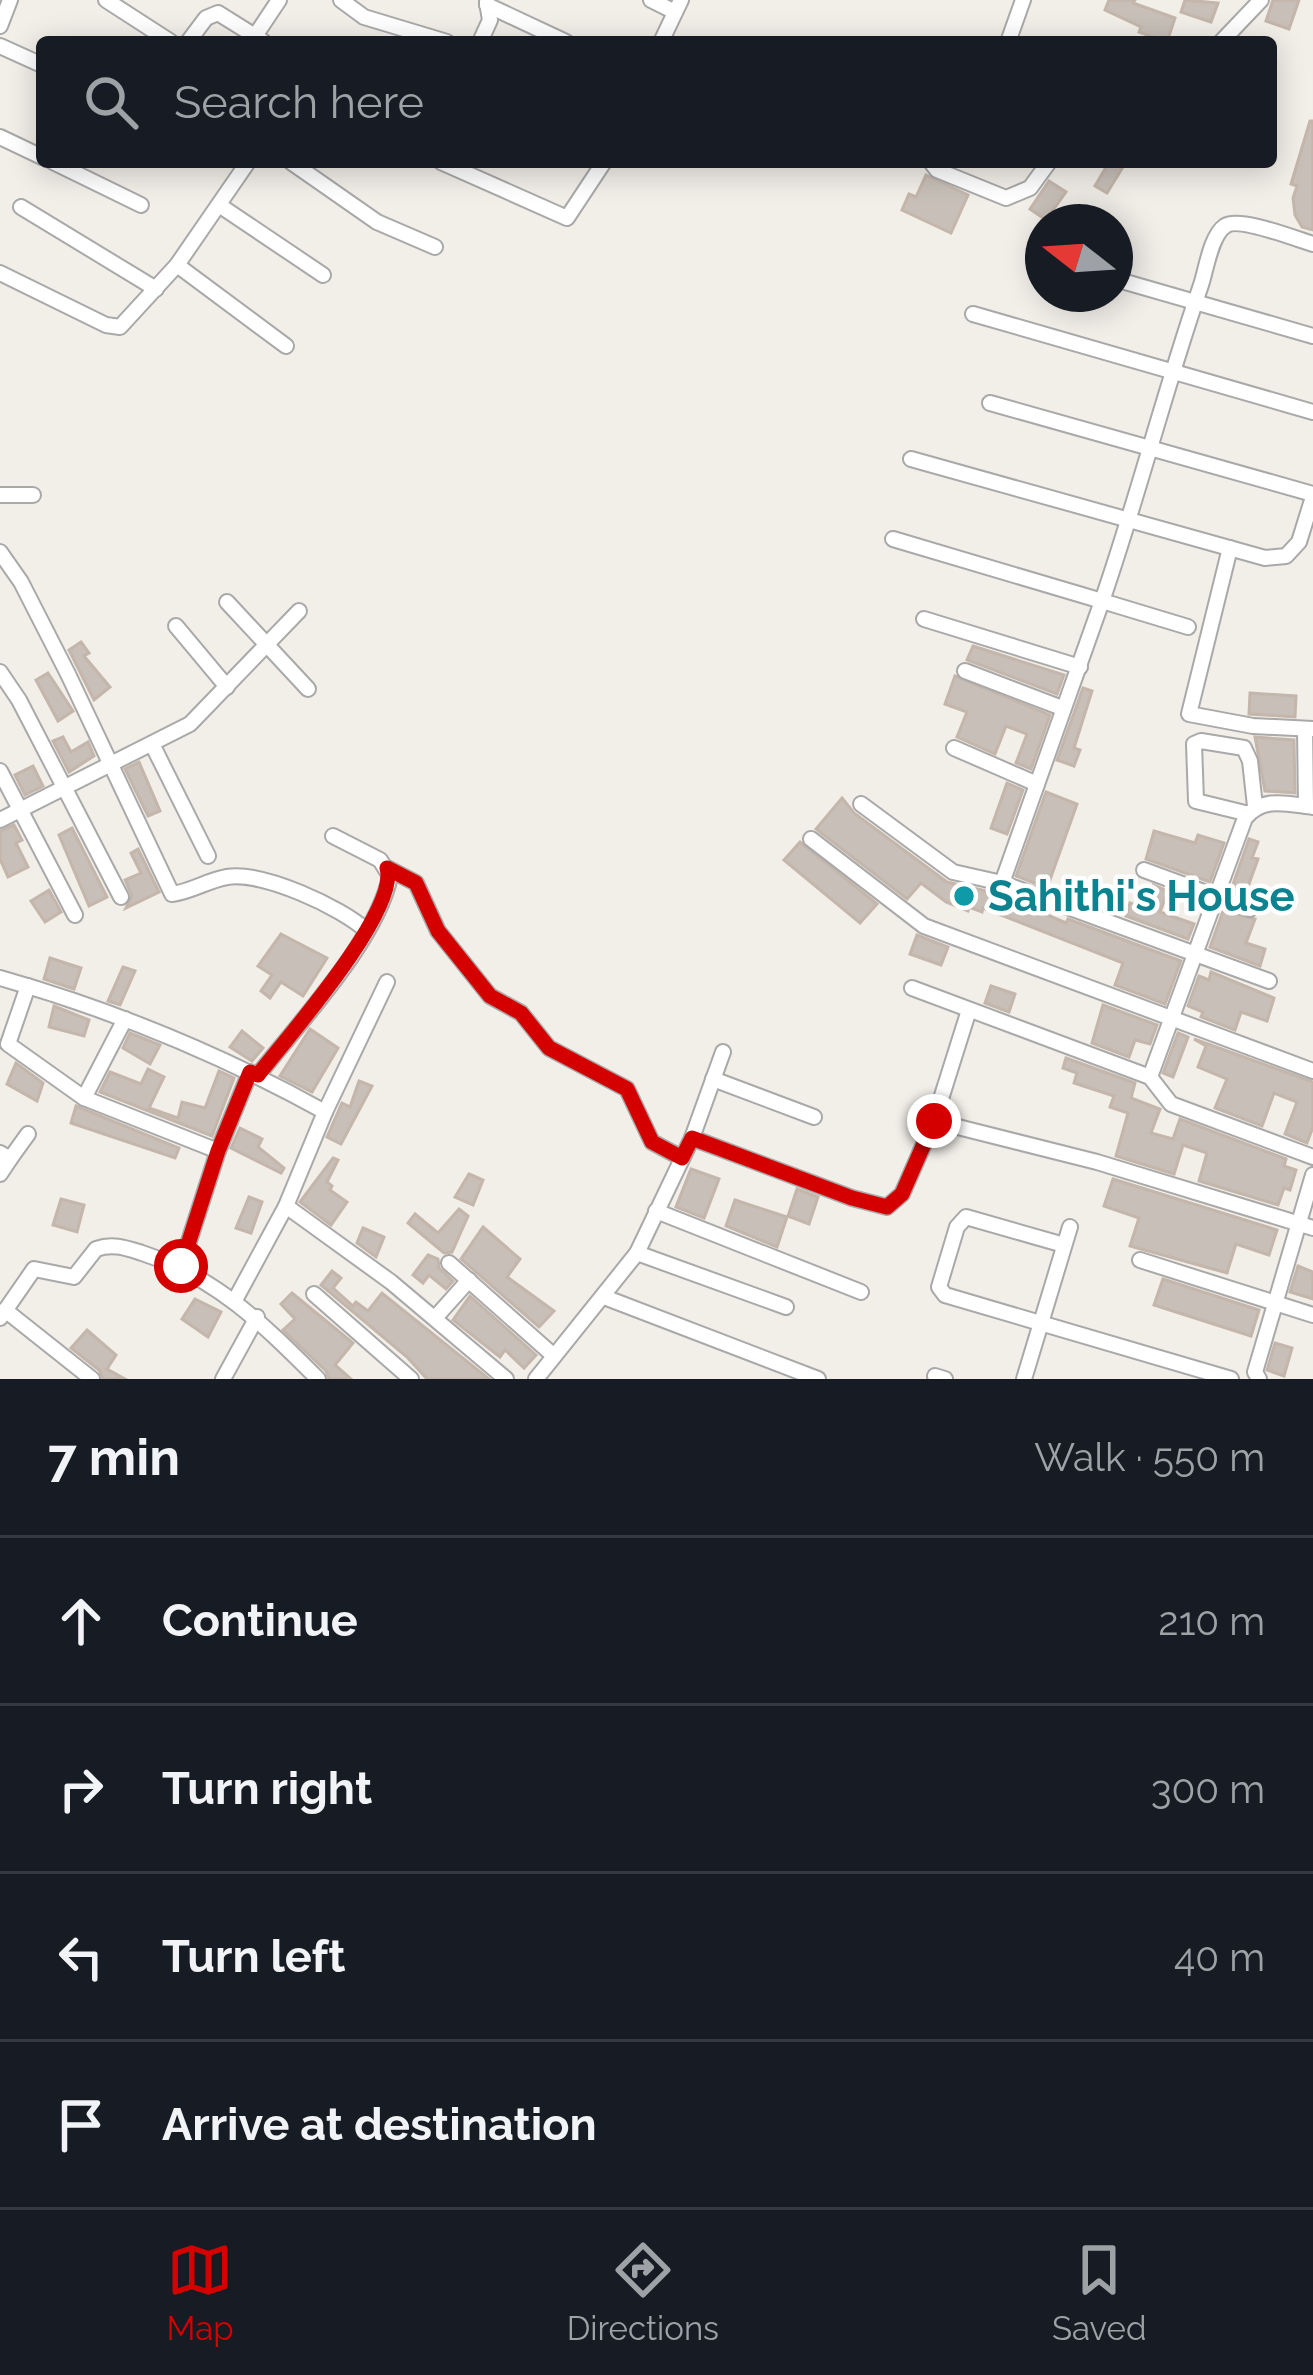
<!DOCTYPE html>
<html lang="en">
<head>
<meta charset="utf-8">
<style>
  body { margin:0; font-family:Raleway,sans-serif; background:#242831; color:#f1f3f6 }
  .compass { position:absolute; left:1025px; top:204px; width:108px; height:108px; border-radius:50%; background:#171b24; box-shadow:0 6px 30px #0003; rotate:287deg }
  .stop { position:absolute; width:36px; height:36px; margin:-27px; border:9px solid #d40000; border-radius:50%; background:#fff }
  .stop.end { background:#d40000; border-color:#fff; box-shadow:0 3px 12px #0008 }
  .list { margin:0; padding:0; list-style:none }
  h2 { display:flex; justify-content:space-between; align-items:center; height:156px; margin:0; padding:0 48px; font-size:51px }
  h2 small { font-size:39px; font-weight:400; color:#9ea1a6 }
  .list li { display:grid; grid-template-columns:78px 1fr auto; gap:36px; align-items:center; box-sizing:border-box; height:168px; padding:0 48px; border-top:3px solid #363941 }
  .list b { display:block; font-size:45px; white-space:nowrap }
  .list em { font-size:39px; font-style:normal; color:#9ea1a6 }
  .icon { flex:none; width:66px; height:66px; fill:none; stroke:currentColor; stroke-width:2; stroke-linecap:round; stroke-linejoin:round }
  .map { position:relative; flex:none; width:1313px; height:1379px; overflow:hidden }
  .search { position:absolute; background:#171b24; box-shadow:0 6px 30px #0003; left:36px; right:36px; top:36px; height:132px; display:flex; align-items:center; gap:30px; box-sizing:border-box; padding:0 42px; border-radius:12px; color:#9ea1a6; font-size:45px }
  .sheet { height:828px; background:#171b24 }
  nav { display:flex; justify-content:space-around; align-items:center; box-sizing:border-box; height:168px; border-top:3px solid #363941; background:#171b24; font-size:33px; color:#9ea1a6 }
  nav a { display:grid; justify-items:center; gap:6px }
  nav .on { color:#d40000 }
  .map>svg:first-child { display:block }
  .building { fill:#c7bfb8; stroke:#c4b6ab; stroke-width:3 }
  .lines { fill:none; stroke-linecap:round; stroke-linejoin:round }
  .street-casing { stroke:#a9a9a9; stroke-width:18 }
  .street { stroke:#fff; stroke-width:14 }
  .route { stroke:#d40000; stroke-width:15 }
  .culture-dot { fill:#0f9aa8; stroke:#fff; stroke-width:4.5 }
  .labels { text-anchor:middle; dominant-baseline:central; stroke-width:9; stroke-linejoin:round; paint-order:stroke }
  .culture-label { font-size:42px; font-weight:bold; fill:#0d838f; stroke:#fff; text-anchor:start }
</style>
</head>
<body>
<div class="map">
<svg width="1313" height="1379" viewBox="0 0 1313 1379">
  <rect width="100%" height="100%" fill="#f2efe9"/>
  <!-- building -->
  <g class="building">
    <path d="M1109,0H1135L1133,3L1175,18L1167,42L1139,32L1141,27L1105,10Z"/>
    <path d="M1185,0L1218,3L1211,22L1181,12Z"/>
    <path d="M1273,0H1299L1289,29L1266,21Z"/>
    <path d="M1310,121H1313V230L1302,227L1295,215L1293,198L1297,186L1291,184Z"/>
    <path d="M1109,162H1126L1107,193L1095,186Z"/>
    <path d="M926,175L968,195L951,233L902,210L909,194L916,197Z"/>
    <path d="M1049,181L1066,192L1046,220L1030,209Z"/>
    <path d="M81,642L89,653L84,656L110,687L94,700L69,650Z"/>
    <path d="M973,646L1064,675L1057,694L967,660Z"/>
    <path d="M48,673L73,711L58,721L36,680Z"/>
    <path d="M955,676L1050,715L1031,769L1016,763L1027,734L1006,726L995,754L957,737L967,712L945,704Z"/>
    <path d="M1083,688L1092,691L1074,748L1080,750L1074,766L1057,760Z"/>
    <path d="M1250,693L1296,696L1295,717L1249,714Z"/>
    <path d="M63,737L71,752L88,742L94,756L69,772L53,741Z"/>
    <path d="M1255,737L1294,740L1295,793L1265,791Z"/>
    <path d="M139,762L160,811L148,816L125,769Z"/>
    <path d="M33,766L43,786L25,795L15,775Z"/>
    <path d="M1007,783L1023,790L1007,834L991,828Z"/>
    <path d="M1046,792L1077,804L1047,888L1016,876Z"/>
    <path d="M842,798L854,813L947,882L999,894L1066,923L1068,919L1181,961L1165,1004L1115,985L1123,963L983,908L982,912L969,907L968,911L946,902L921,883L907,899L816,829Z"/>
    <path d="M14,825L22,840L16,843L28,867L8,877L0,859V831Z"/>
    <path d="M72,828L107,897L89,906L59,835Z"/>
    <path d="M1154,831L1195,843L1198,835L1224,843L1210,882L1146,859Z"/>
    <path d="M1249,839L1258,842L1252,858L1258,859L1245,895L1231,890Z"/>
    <path d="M800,842L877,904L860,923L784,860Z"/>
    <path d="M138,849L159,892L126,908L132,896L125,880L141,873L131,853Z"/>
    <path d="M1153,885L1168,891L1160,912L1194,924L1188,939L1126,916L1130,903L1144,908Z"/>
    <path d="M49,890L61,912L45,922L31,901Z"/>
    <path d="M1223,911L1255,919L1246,943L1265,949L1260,966L1210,947Z"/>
    <path d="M281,934L327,958L303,996L281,982L270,998L261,991L272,975L258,966Z"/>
    <path d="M917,935L948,947L941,965L910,954Z"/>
    <path d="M50,958L81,968L74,989L44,979Z"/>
    <path d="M123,967L135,971L120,1005L108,1001Z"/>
    <path d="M1211,972L1274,998L1267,1021L1241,1012L1235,1030L1201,1017L1203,1012L1188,1006L1199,976L1209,980Z"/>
    <path d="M991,986L1015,994L1009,1012L985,1003Z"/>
    <path d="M1103,1005L1157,1025L1150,1044L1135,1040L1129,1057L1092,1043Z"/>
    <path d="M54,1006L89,1020L84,1036L49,1027Z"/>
    <path d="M310,1029L338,1048L312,1092L280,1076Z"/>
    <path d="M242,1031L263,1048L252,1061L230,1047Z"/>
    <path d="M130,1033L160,1045L150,1064L123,1048Z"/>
    <path d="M1178,1033L1188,1037L1173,1077L1163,1073Z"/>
    <path d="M1194,1039L1313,1082V1127L1307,1143L1285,1134L1297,1102L1274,1093L1262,1126L1215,1108L1227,1079L1198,1067L1206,1046Z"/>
    <path d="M1066,1058L1135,1083L1131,1098L1160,1109L1151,1133L1173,1139L1180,1119L1286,1159L1284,1166L1296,1170L1290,1190L1284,1188L1278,1205L1199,1181L1207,1153L1183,1145L1174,1174L1116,1156L1128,1113L1110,1107L1114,1096L1074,1083L1077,1073L1063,1068Z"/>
    <path d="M16,1063L43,1083L37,1101L7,1084Z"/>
    <path d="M148,1069L164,1077L149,1108L178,1118L182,1102L205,1108L219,1071L234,1078L212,1136L100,1092L110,1072L141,1084Z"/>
    <path d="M359,1081L372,1086L341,1144L327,1137L342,1103L350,1107Z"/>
    <path d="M76,1106L179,1148L175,1158L71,1123Z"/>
    <path d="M240,1128L262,1139L258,1147L284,1168L281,1173L231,1148Z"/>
    <path d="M333,1158L338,1160L327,1182L332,1186L330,1190L347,1202L331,1225L300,1202Z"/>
    <path d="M691,1169L719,1179L704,1218L676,1207Z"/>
    <path d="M469,1174L483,1180L473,1205L455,1197Z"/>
    <path d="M1113,1179L1277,1230L1269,1255L1236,1244L1227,1273L1130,1246L1139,1218L1104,1206Z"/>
    <path d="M797,1189L818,1197L809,1224L788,1216Z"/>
    <path d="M249,1197L262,1202L251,1233L236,1228Z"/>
    <path d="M61,1199L84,1205L77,1232L53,1225Z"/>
    <path d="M735,1200L787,1217L777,1247L726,1226Z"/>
    <path d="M459,1209L468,1216L452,1252L444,1253L408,1223L415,1214L438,1233Z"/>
    <path d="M483,1227L520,1259L507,1277L554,1311L539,1327L461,1259Z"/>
    <path d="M363,1228L384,1237L376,1257L357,1243Z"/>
    <path d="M428,1255L438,1259L439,1268L453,1281L446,1289L429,1275L423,1283L413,1275Z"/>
    <path d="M1298,1266L1313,1272V1299L1290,1292Z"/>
    <path d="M332,1271L341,1278L333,1288L353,1306L356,1302L368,1311L382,1293L489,1379H427L407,1357L321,1285Z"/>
    <path d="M1163,1279L1259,1310L1251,1336L1154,1305Z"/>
    <path d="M292,1293L353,1343L335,1365L351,1379H329L326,1371L283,1330L295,1319L281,1304Z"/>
    <path d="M470,1296L536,1355L524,1368L505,1350L500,1357L453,1320Z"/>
    <path d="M195,1299L221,1312L208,1337L182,1319Z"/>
    <path d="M87,1330L116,1355L107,1369L125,1379H103L99,1370L71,1348Z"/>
    <path d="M1275,1343L1292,1348L1284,1376L1267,1370Z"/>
  </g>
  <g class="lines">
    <defs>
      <g id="street">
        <path d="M106,0L171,42"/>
        <path d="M341,0L364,17L447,42"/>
        <path d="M651,0L675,12"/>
        <path d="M487,5L566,42"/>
        <path d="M0,26L10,0"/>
        <path d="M188,42L206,18L218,13L255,36L251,42"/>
        <path d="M264,42L255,36L279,0"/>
        <path d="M480,42L490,20L487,2"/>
        <path d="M661,42L681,0"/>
        <path d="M1008,42L1023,0"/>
        <path d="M1221,42L1261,0"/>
        <path d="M0,46L42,65"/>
        <path d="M0,137L42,157"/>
        <path d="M53,162L141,205"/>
        <path d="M248,162L177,265L286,346"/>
        <path d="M291,162L377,222L435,247"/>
        <path d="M441,162L567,218L604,162"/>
        <path d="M931,162L937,170L1006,198L1030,188L1049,162"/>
        <path d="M219,205L323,275"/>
        <path d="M21,207L156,289"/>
        <path d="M0,273L106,325L120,327L177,265"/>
        <path d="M1115,279L1313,336"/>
        <path d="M973,314L1313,412"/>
        <path d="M990,403L1313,494"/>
        <path d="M911,459L1265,558L1286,556L1299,542L1313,497"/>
        <path d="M0,495H33"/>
        <path d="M893,539L1102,601L1002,883L1269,981"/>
        <path d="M1230,548L1189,714L1253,726L1313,729"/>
        <path d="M0,552L21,582L68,674L172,894C191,892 208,880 227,877C262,871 341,907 367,931"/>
        <path d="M227,602L308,689"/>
        <path d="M924,619L1080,667"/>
        <path d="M176,626L227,687"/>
        <path d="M1188,627L1102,601C1138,497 1165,389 1201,285C1206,270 1211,235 1225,226C1238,216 1296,239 1313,244"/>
        <path d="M965,671L1062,708"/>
        <path d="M0,672L19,700L121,897"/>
        <path d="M1305,729L1306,806"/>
        <path d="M152,744L208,856"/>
        <path d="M954,748L1037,784"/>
        <path d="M0,771L75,915"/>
        <path d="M861,804L953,872L1002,883"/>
        <path d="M1249,814L1196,801L1194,744L1201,741L1244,748L1250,761L1255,806"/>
        <path d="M0,820L190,724L299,611"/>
        <path d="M811,839L924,926L1313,1071"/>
        <path d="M387,868L416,883L438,931L490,996L521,1013L549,1048L627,1089L652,1142L682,1158"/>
        <path d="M1144,870L1250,909"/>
        <path d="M0,978C113,1010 222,1055 325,1112L286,1206L235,1300"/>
        <path d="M28,986L8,1044L84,1098L218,1151L250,1072"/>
        <path d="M912,988L1150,1077L1171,1104L1313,1157"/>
        <path d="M969,1010L934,1121L1097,1162L1313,1228"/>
        <path d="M258,1075C299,1023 378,939 390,876L380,860L333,836"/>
        <path d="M1150,1077L1245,818C1263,796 1287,804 1313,807"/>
        <path d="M713,1079L814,1117"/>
        <path d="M84,1098L125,1019"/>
        <path d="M325,1112L387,982"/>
        <path d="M692,1138L852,1198L887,1207L902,1194L934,1121"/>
        <path d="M0,1153L10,1159L0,1174"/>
        <path d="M10,1159L28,1134"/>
        <path d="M286,1206L391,1282L506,1379"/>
        <path d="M656,1211L861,1292"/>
        <path d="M1064,1245L966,1217L957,1227L939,1287L945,1295L1231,1379"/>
        <path d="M637,1253L786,1307"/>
        <path d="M1140,1260L1313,1315"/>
        <path d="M449,1263L554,1356"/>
        <path d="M181,1266L218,1151"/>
        <path d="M314,1294L411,1379"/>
        <path d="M604,1297L818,1379"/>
        <path d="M5,1310L92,1379"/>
        <path d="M0,1318L34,1269L74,1277L96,1249C113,1243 126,1248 142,1253C216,1277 264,1325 318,1379"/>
        <path d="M435,1318L469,1280"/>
        <path d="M935,1376L945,1379"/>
        <path d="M223,1379L257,1317"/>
        <path d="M536,1379L637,1253L692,1138L723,1052"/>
        <path d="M1024,1379L1070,1227"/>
        <path d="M1259,1379L1255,1372L1313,1175"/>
      </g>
    </defs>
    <!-- street casing -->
    <use href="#street" class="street-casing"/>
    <!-- street -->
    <use href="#street" class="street"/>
  </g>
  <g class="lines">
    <!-- route -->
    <path class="route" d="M181,1266L218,1151L250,1072L258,1075C287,1038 399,911 387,868L416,883L438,931L490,996L521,1013L549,1048L627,1089L652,1142L682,1158L692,1138L852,1198L887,1207L902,1194L934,1121"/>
  </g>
  <!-- markers -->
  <circle class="culture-dot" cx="964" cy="896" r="12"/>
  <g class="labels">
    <!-- culture labels -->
    <g class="culture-label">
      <text x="988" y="896">Sahithi's House</text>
    </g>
  </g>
</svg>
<svg class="compass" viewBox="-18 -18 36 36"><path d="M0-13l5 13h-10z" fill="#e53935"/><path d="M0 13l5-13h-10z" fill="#9ea1a6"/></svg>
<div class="stop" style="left:181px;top:1266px"></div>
<div class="stop end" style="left:934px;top:1121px"></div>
<div class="search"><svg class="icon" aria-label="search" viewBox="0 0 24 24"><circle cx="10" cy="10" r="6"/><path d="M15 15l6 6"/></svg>Search here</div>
</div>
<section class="sheet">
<h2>7 min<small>Walk · 550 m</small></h2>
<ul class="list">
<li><svg class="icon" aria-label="ahead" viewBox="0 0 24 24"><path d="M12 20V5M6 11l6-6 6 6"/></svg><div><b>Continue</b></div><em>210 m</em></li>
<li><svg class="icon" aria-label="right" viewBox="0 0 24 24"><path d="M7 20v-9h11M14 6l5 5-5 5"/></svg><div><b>Turn right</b></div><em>300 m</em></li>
<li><svg class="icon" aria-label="left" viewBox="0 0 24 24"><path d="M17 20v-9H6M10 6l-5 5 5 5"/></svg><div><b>Turn left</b></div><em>40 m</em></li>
<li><svg class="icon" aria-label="arrive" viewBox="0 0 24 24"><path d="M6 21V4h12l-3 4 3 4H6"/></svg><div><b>Arrive at destination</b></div></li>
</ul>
</section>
<nav>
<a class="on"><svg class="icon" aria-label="map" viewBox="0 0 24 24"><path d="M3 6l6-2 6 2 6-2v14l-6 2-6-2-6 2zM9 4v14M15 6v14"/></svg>Map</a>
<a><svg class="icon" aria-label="directions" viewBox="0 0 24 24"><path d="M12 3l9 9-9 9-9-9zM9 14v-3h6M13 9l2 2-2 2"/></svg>Directions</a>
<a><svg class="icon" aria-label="saved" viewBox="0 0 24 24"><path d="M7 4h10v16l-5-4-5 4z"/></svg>Saved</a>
</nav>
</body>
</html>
